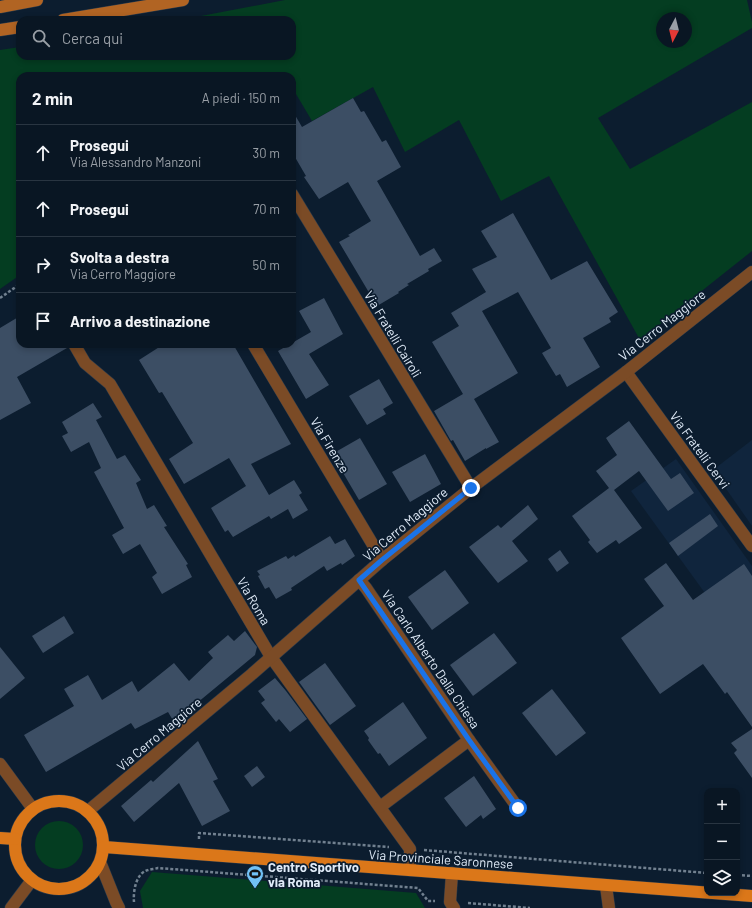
<!DOCTYPE html>
<html lang="it">
<head>
<meta charset="utf-8">
<style>
  body { margin:0; font-family:Barlow,sans-serif; background:#121f2b; color:#f1f3f6 }
  .controls { position:absolute; right:12px; bottom:12px; display:grid; overflow:hidden; border-radius:8px; box-shadow:0 2px 6px #0003 }
  .controls button { width:36px; height:36px; display:grid; place-items:center; padding:0; border:0; border-bottom:1px solid #293541; background:#091623; color:#f1f3f6; font:20px sans-serif }
  .compass { position:absolute; left:656px; top:12px; width:36px; height:36px; border-radius:50%; background:#091623; box-shadow:0 2px 6px #0003; rotate:187deg }
  .stop { position:absolute; width:12px; height:12px; margin:-9px; border:3px solid #1a73e8; border-radius:50%; background:#fff }
  .stop.end { background:#1a73e8; border-color:#fff; box-shadow:0 1px 4px #0008 }
  .list { margin:0; padding:0; list-style:none }
  h2 { display:flex; justify-content:space-between; align-items:center; height:52px; margin:0; padding:0 16px; font-size:17px }
  h2 small { font-size:13px; font-weight:400; color:#999fa6 }
  .list li { display:grid; grid-template-columns:26px 1fr auto; gap:12px; align-items:center; box-sizing:border-box; height:56px; padding:0 16px; border-top:1px solid #293541 }
  .list b { display:block; font-size:15px; white-space:nowrap }
  .list p { margin:0; font-size:13px; white-space:nowrap; color:#999fa6 }
  .list em { font-size:13px; font-style:normal; color:#999fa6 }
  .icon { flex:none; width:22px; height:22px; fill:none; stroke:currentColor; stroke-width:2; stroke-linecap:round; stroke-linejoin:round }
  .map { position:relative; flex:none; width:752px; height:908px; overflow:hidden }
  .search { position:absolute; background:#091623; box-shadow:0 2px 6px #0003; left:16px; top:16px; width:280px; height:44px; display:flex; align-items:center; gap:10px; box-sizing:border-box; padding:0 14px; border-radius:12px; color:#999fa6; font-size:15px }
  .panel { position:absolute; background:#091623; box-shadow:0 2px 6px #0003; left:16px; top:72px; width:280px; height:276px; border-radius:12px }
  .map>svg:first-child { display:block }
  .built { fill:#10253d }
  .green { fill:#043d21; fill-rule:evenodd }
  .building { fill:#3c4e64 }
  .lines { fill:none; stroke-linecap:round; stroke-linejoin:round }
  .street-casing { stroke:#2a3a4b; stroke-width:13 }
  .secondary-casing { stroke:#2a3a4b; stroke-width:13 }
  .primary-casing { stroke:#2a3a4b; stroke-width:13 }
  .path { stroke:#728190; stroke-width:2.5; stroke-dasharray:3 2; stroke-linecap:butt }
  .street { stroke:#7b4b26; stroke-width:12 }
  .secondary { stroke:#b16423; stroke-width:12 }
  .primary { stroke:#db7719; stroke-width:12 }
  .route { stroke:#1a73e8; stroke-width:5 }
  .labels { text-anchor:middle; dominant-baseline:central; stroke-width:3.5; stroke-linejoin:round; paint-order:stroke }
  .street-label { font-size:13px; fill:#e0ebf8; stroke:#0c1d2f }
  .poi-label { font-size:13px; font-weight:bold; fill:#e0ebf8; stroke:#0c1d2f; text-anchor:start }
</style>
</head>
<body>
<div class="map">
<svg width="752" height="908" viewBox="0 0 752 908">
  <rect width="100%" height="100%" fill="#0c1d2f"/>
  <!-- built -->
  <g class="built">
    <path d="M752,440V526L713,470Z"/>
    <path d="M676,459L752,566V658L631,491Z"/>
  </g>
  <!-- green -->
  <g class="green">
    <path d="M285,0H747L752,22V28L598,118L630,169L752,102V251L640,340L549,176L501,201L459,120L405,152L373,87L312,121L296,94L292,97V76H20V275L0,289V50L20,47V56H292V20H180ZM662,18H686V42H662Z"/>
    <circle cx="59" cy="845" r="24"/>
    <path d="M152,872L416,893L425,908H143L140,891Z"/>
  </g>
  <!-- building -->
  <g class="building">
    <path d="M353,98L361,112L364,111L382,142L386,140L401,167L377,181L420,256L434,248L442,261L428,269L429,271L407,284L409,285L398,292L399,293L377,306L339,242L350,236L348,235L371,221L348,182L319,199L304,177L306,176L292,152V110L302,127Z"/>
    <path d="M513,213L551,280L587,261L618,312L609,318L611,322L583,338L600,367L567,387L560,374L556,376L542,353L551,348L518,292L482,311L518,373L474,399L499,442L486,449V448L465,461L453,440L451,441L434,411L463,394L432,342L459,326L451,313L486,292L472,269L497,257L481,231Z"/>
    <path d="M324,298L343,334L309,354L329,385L306,399L278,351L311,332L299,311Z"/>
    <path d="M20,316V344H67V348L17,377L31,403L0,420V328Z"/>
    <path d="M164,344H233L291,444L251,464L269,495L294,480L302,493L299,495L308,510L293,519L288,509L271,519L269,516L233,537L228,530L225,532L211,508L246,486L229,458L184,484L169,459L193,443L162,392L159,393L139,360Z"/>
    <path d="M379,379L393,403L383,409L386,414L367,425L349,396Z"/>
    <path d="M93,403L102,417L96,420L117,459L125,455L141,480L136,483L147,509L154,505L167,526L164,527L188,564L186,565L192,577L162,594L152,577L157,573L140,544L123,554L112,535L124,528L94,472L101,468L89,442L71,452L62,436L68,433L62,422Z"/>
    <path d="M629,421L671,479L680,473L694,493L668,511L639,471L614,490L642,528L619,544L616,540L597,553L588,542L590,540L572,516L609,488L596,471L617,455L606,438Z"/>
    <path d="M360,438L387,484L359,500L332,454Z"/>
    <path d="M425,454L441,484L410,502L392,472Z"/>
    <path d="M528,505L538,519L512,541L528,561L498,583L469,547L498,525L501,528Z"/>
    <path d="M710,514L718,526L678,556L669,543Z"/>
    <path d="M330,536L335,544L345,539L355,556L342,565L341,563L327,571L324,566L291,588L292,590L276,599L269,587L265,589L258,576L260,575L257,571L286,556L288,559L294,555L295,557Z"/>
    <path d="M560,550L569,563L557,572L548,559Z"/>
    <path d="M666,563L693,600L744,564L752,576V727L727,692L725,694L703,664L660,694L621,638L664,606L644,579Z"/>
    <path d="M445,570L469,603L432,630L408,597Z"/>
    <path d="M64,616L74,633L43,653L32,636Z"/>
    <path d="M245,631L257,647L255,655L174,722L168,712L135,729L131,723L46,772L24,735L74,706L64,689L88,675L102,700L132,681L138,692L174,663L189,681L213,658L208,652L228,635L234,641Z"/>
    <path d="M494,633L517,663L473,696L450,665Z"/>
    <path d="M0,647L25,678L0,699Z"/>
    <path d="M325,663L356,706L330,725L299,682Z"/>
    <path d="M275,678L286,691L307,719L290,732L279,719L276,722L261,703L265,700L258,691Z"/>
    <path d="M552,689L586,733L556,756L522,713Z"/>
    <path d="M403,702L427,738L389,766L380,753L378,754L368,740L369,738L364,731Z"/>
    <path d="M752,729V778L734,753L737,750L731,743Z"/>
    <path d="M198,741L218,779L213,781L230,811L202,826L179,783L134,822L121,806L151,780L153,782Z"/>
    <path d="M257,766L265,777L252,787L244,776Z"/>
    <path d="M474,776L496,809L483,819L481,815L466,827L444,798Z"/>
  </g>
  <g class="lines">
    <defs>
      <g id="street">
        <path d="M292,194L471,488"/>
        <path d="M74,344L85,363L110,384L271,657L410,849V870"/>
        <path d="M253,344L382,560"/>
        <path d="M626,372L752,546"/>
        <path d="M359,580L366,588L469,740L518,808"/>
        <path d="M0,764L33,809"/>
        <path d="M380,807L469,740"/>
        <path d="M88,811L252,674L382,560L471,488L626,372L752,272"/>
        <path d="M100,862L116,902L119,908"/>
        <path d="M452,873L450,902L454,908"/>
        <path d="M606,886L609,908"/>
        <path d="M11,908L32,880"/>
      </g>
      <g id="secondary">
        <path d="M0,7L37,0"/>
        <path d="M63,20L183,0"/>
        <path d="M0,30L20,27"/>
      </g>
      <g id="primary">
        <circle cx="59" cy="845" r="44"/>
        <path d="M0,838L15,839"/>
        <path d="M104,847L752,896"/>
      </g>
    </defs>
    <!-- street casing -->
    <use href="#street" class="street-casing"/>
    <!-- secondary casing -->
    <use href="#secondary" class="secondary-casing"/>
    <!-- primary casing -->
    <use href="#primary" class="primary-casing"/>
    <!-- path -->
    <g class="path">
      <path d="M0,298L20,284"/>
      <path d="M199,839V833L389,847"/>
      <path d="M424,850L707,873"/>
      <path d="M737,875L752,876"/>
      <path d="M134,902C133,891 136,873 148,870C151,869 155,869 158,868L418,888L428,901H435"/>
      <path d="M468,903L530,908"/>
    </g>
    <!-- street -->
    <use href="#street" class="street"/>
    <!-- secondary -->
    <use href="#secondary" class="secondary"/>
    <!-- primary -->
    <use href="#primary" class="primary"/>
  </g>
  <g class="lines">
    <!-- route -->
    <path class="route" d="M471,488L382,560L359,580L469,740L518,808"/>
  </g>
  <!-- icons -->
  <defs>
    <symbol id="stadium-pin" viewBox="-11 -11 22 30"><path d="M0 17L-7.5 6A9.5 9.5 0 1 1 7.5 6Z" fill="#71c1f5" stroke="#0c1d2f"/><path d="M0-5a6.5 5 0 1 0 0 10a6.5 5 0 1 0 0-10ZM-3.5-1.8h7v3.6h-7Z" fill="#111"/></symbol>
  </defs>
  <g fill-rule="evenodd">
    <use href="#stadium-pin" x="245" y="864" width="20" height="27"/>
  </g>
  <g class="labels">
    <!-- street labels -->
    <g class="street-label">
      <text transform="translate(662 325) rotate(-38)">Via Cerro Maggiore</text>
      <text transform="translate(393 334) rotate(59)">Via Fratelli Cairoli</text>
      <text transform="translate(330 445) rotate(59)">Via Firenze</text>
      <text transform="translate(700 450) rotate(54)">Via Fratelli Cervi</text>
      <text transform="translate(405 524) rotate(-40)">Via Cerro Maggiore</text>
      <text transform="translate(254 601) rotate(60)">Via Roma</text>
      <text transform="translate(431 659) rotate(56)">Via Carlo Alberto Dalla Chiesa</text>
      <text transform="translate(159 734) rotate(-40)">Via Cerro Maggiore</text>
      <text transform="translate(441 859) rotate(4)">Via Provinciale Saronnese</text>
    </g>
    <!-- poi labels -->
    <g class="poi-label">
      <text x="268" y="867">Centro Sportivo<tspan x="268" dy="15">via Roma</tspan></text>
    </g>
  </g>
</svg>
<div class="controls">
<button>+</button>
<button>−</button>
<button><svg class="icon" aria-label="layers" viewBox="0 0 24 24"><path d="M12 4l9 5-9 5-9-5zM3 14l9 5 9-5"/></svg></button>
</div>
<svg class="compass" viewBox="-18 -18 36 36"><path d="M0-13l5 13h-10z" fill="#e53935"/><path d="M0 13l5-13h-10z" fill="#999fa6"/></svg>
<div class="stop" style="left:518px;top:808px"></div>
<div class="stop end" style="left:471px;top:488px"></div>
<div class="search"><svg class="icon" aria-label="search" viewBox="0 0 24 24"><circle cx="10" cy="10" r="6"/><path d="M15 15l6 6"/></svg>Cerca qui</div>
<section class="panel">
<h2>2 min<small>A piedi · 150 m</small></h2>
<ul class="list">
<li><svg class="icon" aria-label="ahead" viewBox="0 0 24 24"><path d="M12 20V5M6 11l6-6 6 6"/></svg><div><b>Prosegui</b><p>Via Alessandro Manzoni</p></div><em>30 m</em></li>
<li><svg class="icon" aria-label="ahead" viewBox="0 0 24 24"><path d="M12 20V5M6 11l6-6 6 6"/></svg><div><b>Prosegui</b></div><em>70 m</em></li>
<li><svg class="icon" aria-label="right" viewBox="0 0 24 24"><path d="M7 20v-9h11M14 6l5 5-5 5"/></svg><div><b>Svolta a destra</b><p>Via Cerro Maggiore</p></div><em>50 m</em></li>
<li><svg class="icon" aria-label="arrive" viewBox="0 0 24 24"><path d="M6 21V4h12l-3 4 3 4H6"/></svg><div><b>Arrivo a destinazione</b></div></li>
</ul>
</section>
</div>
</body>
</html>
